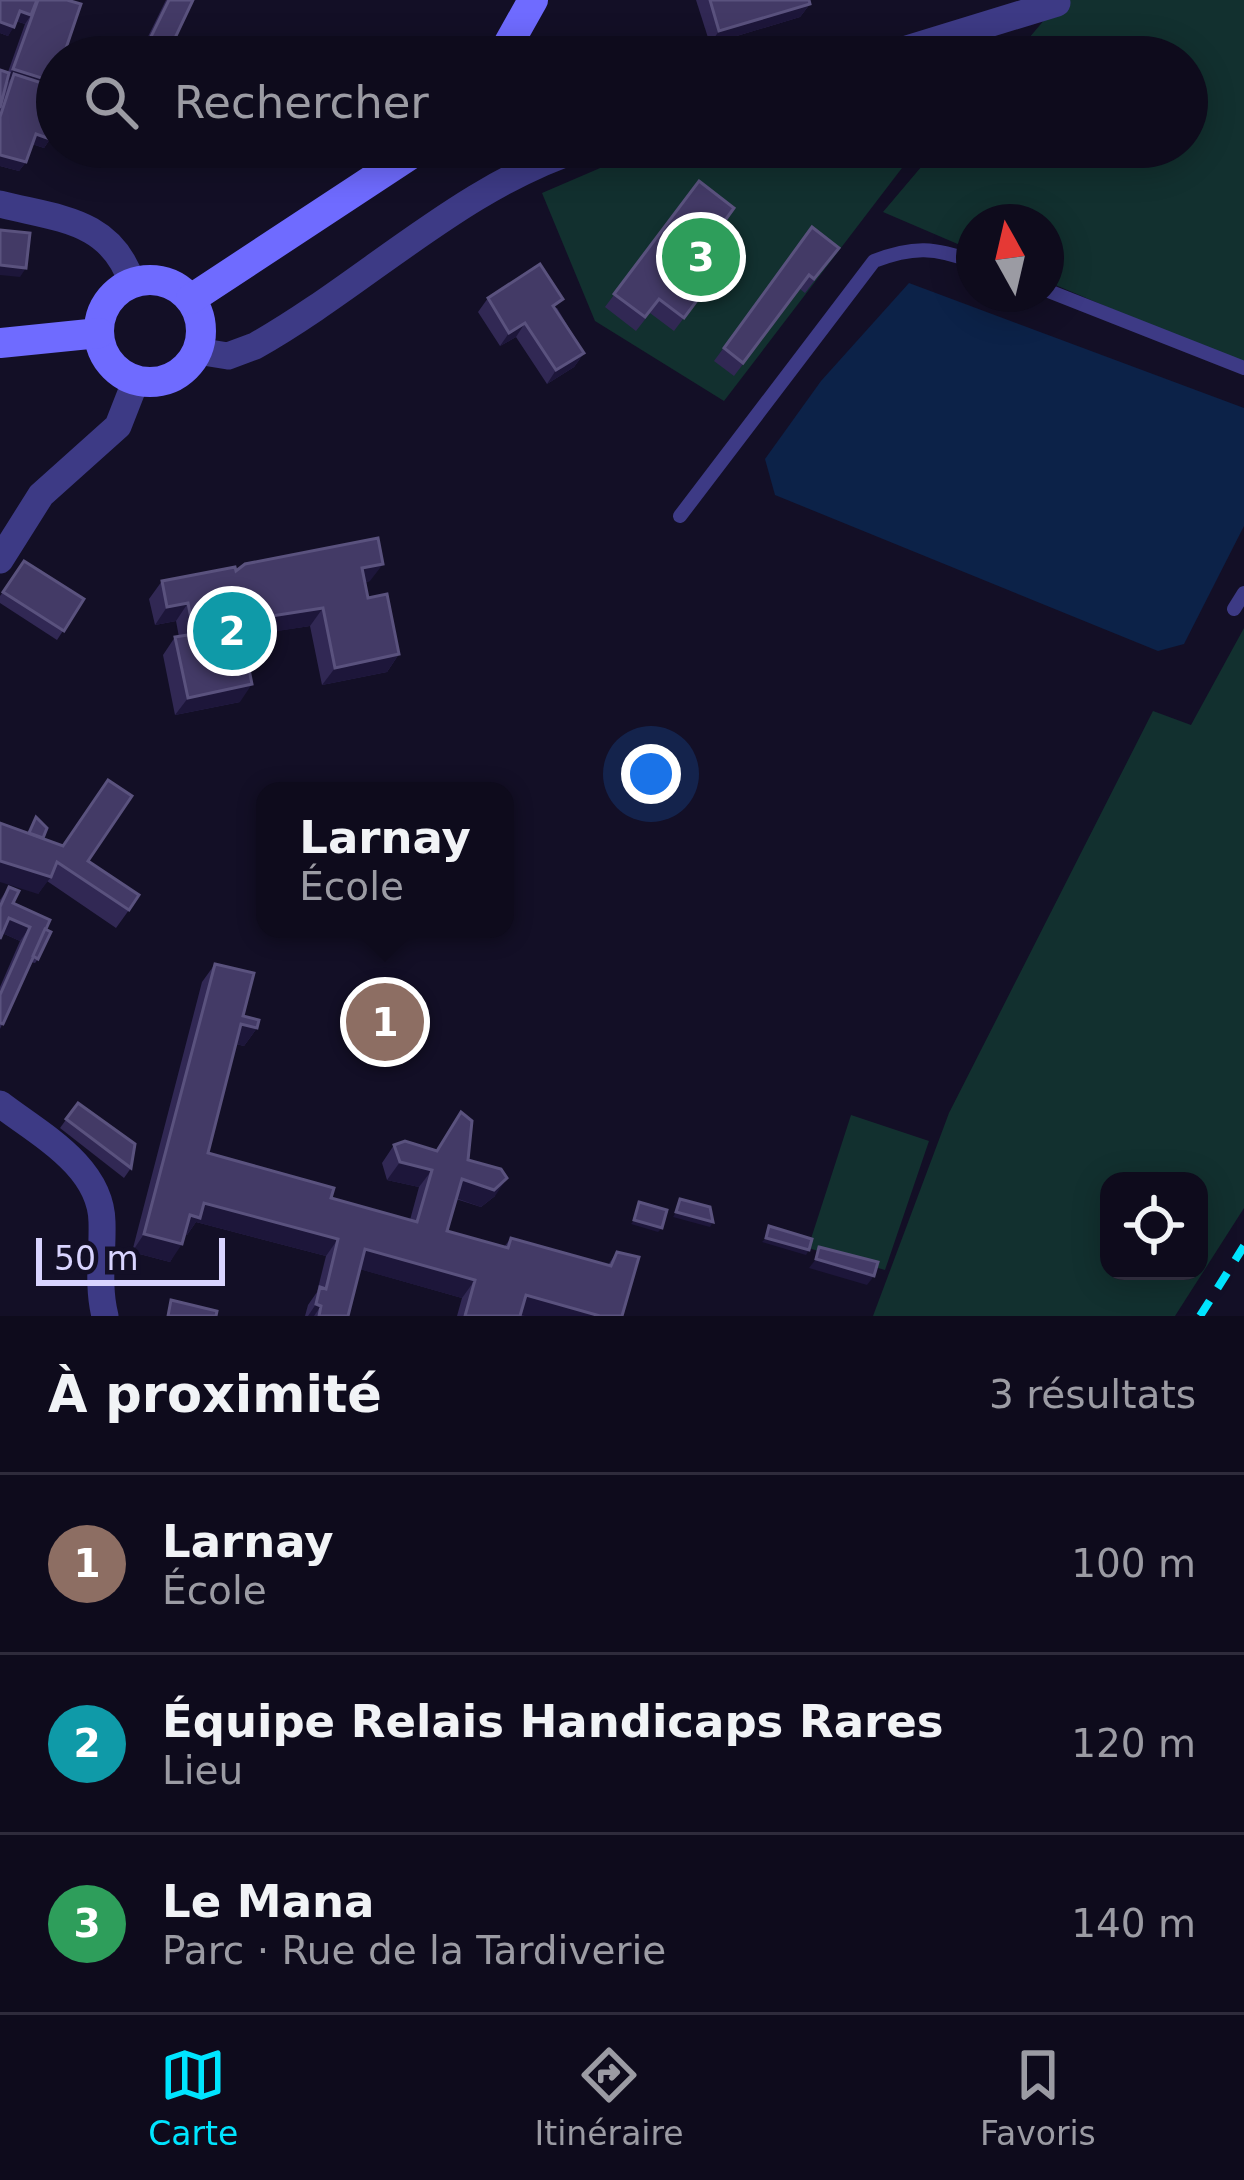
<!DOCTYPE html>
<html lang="fr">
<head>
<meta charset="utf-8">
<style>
  body { margin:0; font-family:"DejaVu Sans",sans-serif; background:#1c1929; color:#f1f3f6 }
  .controls { position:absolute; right:36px; bottom:36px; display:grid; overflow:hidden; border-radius:24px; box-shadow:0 6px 30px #0003 }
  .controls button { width:108px; height:108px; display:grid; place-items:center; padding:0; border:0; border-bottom:3px solid #2e2b3b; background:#0e0b1c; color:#f1f3f6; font:60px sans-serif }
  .compass { position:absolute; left:956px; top:204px; width:108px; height:108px; border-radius:50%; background:#0e0b1c; box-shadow:0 6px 30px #0003; rotate:352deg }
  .scale { position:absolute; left:36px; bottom:30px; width:189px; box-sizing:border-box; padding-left:12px; border:6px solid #d9d4ff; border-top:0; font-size:33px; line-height:42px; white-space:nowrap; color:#d9d4ff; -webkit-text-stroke:9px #130f26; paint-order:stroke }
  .you { position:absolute; left:651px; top:774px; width:42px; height:42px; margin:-30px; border:9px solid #fff; border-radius:50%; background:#1a73e8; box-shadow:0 0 0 18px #1a73e833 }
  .badge { display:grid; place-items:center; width:78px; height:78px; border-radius:50%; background:#00e5ff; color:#fff; font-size:39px; font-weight:700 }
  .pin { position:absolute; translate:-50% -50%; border:6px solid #fff; box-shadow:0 3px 12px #0006 }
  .popup { position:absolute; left:256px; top:782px; width:258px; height:156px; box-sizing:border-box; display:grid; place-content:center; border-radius:24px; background:#0e0b1c; filter:drop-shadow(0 3px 9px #0005); font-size:39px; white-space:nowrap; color:#9b9ba3 }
  .popup b { font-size:45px; color:#f1f3f6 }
  .popup::after { content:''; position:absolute; left:50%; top:100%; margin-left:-24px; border:24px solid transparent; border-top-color:#0e0b1c }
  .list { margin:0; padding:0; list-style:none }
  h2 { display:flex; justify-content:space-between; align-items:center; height:156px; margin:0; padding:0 48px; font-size:51px }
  h2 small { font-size:39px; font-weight:400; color:#9b9ba3 }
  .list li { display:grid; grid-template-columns:78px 1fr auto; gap:36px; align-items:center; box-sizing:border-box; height:180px; padding:0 48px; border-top:3px solid #2e2b3b }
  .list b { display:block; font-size:45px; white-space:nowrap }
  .list p { margin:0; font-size:39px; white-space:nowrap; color:#9b9ba3 }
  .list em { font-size:39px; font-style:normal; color:#9b9ba3 }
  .icon { flex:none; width:66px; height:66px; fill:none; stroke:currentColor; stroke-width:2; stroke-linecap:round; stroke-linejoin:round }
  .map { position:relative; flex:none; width:1244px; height:1316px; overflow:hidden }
  .search { position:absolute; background:#0e0b1c; box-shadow:0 6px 30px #0003; left:36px; right:36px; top:36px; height:132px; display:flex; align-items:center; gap:30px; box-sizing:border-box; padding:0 42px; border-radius:66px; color:#9b9ba3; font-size:45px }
  .sheet { height:696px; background:#0e0b1c }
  nav { display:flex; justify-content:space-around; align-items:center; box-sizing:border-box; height:168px; border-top:3px solid #2e2b3b; background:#0e0b1c; font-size:33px; color:#9b9ba3 }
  nav a { display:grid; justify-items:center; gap:6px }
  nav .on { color:#00e5ff }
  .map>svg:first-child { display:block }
  .green { fill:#12302f; fill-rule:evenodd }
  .water { fill:#0c2248 }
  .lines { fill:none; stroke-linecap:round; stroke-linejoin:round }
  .lane { stroke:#3d3a85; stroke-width:14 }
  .street { stroke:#3d3a85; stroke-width:27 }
  .secondary { stroke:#6f6bff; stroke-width:30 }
  .rail { stroke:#00e5ff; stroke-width:8; stroke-dasharray:18 15; stroke-linecap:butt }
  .wall { fill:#312854 }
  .shaded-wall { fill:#1d163a }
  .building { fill:#433a66; stroke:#5a527e; stroke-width:3 }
</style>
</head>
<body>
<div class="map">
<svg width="1244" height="1316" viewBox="0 0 1244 1316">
  <rect width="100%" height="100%" fill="#130f26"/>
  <!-- green -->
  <g class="green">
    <path d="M1061,0H1244V365L1046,281V222H974V251L883,212L938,147H1187V57H1013Z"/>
    <path d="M649,147H918L724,401L595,321L542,193Z"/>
    <path d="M1244,628V1208L1175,1316H873L949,1113L1153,711L1191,725ZM1199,1181V1271H1109V1181Z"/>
    <path d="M851,1115L929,1141L885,1270L808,1248Z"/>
  </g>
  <!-- water -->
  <path class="water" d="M909,283L1244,408V526L1184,644L1158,651L775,495L765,459L821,381Z"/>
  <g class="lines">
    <!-- lane -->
    <g class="lane">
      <path d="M1046,290L1244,368"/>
      <path d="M680,516L874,261C913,246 935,247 974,262"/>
      <path d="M1234,609L1244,593"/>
    </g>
    <!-- street -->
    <g class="street">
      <path d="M881,57L1057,3"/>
      <path d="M0,204C58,219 111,219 132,283"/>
      <path d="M197,351L228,356L255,346C365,284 464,184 585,147"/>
      <path d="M0,560L41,495L118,426L136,380"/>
      <path d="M0,1104C39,1134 101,1166 102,1222C103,1254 97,1284 105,1316"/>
    </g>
    <!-- secondary -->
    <g class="secondary">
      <path d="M501,57L533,0"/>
      <circle cx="150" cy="331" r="51"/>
      <path d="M191,299L422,147"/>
      <path d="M0,343L99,333"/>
    </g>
    <!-- rail -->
    <path class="rail" d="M1200,1316L1244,1246"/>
  </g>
  <!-- wall -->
  <g class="wall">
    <path d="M0,0H67L54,82L45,103L50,139L44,148L32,144L26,162L19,171L0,166V70L8,72L25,24L16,21L8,36L0,33Z"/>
    <path d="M166,0H193L175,38L173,57H138Z"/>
    <path d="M696,0H809L810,4L800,17L710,44Z"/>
    <path d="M699,181L716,233L736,248L674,331L650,313L636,331L605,307Z"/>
    <path d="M812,227L829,262L805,293L800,289L734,376L714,361Z"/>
    <path d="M488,298L557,308L584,353L574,367L547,384L516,337L500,346L478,312Z"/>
    <path d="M24,561L84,599L57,640L0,603V596Z"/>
    <path d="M236,571L370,581L365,582L368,598L399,654L387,672L322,685L310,626L242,636L240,702L175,715L163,655L175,637H179L176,621L155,625L149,599L162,581Z"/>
    <path d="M36,817L43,838L88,861L129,910L116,928L47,881L38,894L28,833Z"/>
    <path d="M9,887L13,903L45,929L38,959L35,963L31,962L0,1029V987L20,941L2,933L0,939V900Z"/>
    <path d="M215,964L243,1016L257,1028L244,1046L236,1044L208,1153L331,1198L410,1220L419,1187L387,1180L382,1163L394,1145L436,1150L461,1112L468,1160L495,1196L481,1207L456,1199L447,1231L504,1247L511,1238L608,1265L617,1252L622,1316H457L462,1298L360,1269L348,1316H305L308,1305L317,1292L326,1256L196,1222L187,1235H185L170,1262L132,1252L202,982Z"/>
    <path d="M78,1103L131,1168L124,1178L60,1128Z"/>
  </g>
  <!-- shaded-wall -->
  <g class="shaded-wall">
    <path d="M810,4L800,17L710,44L719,31Z"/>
    <path d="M20,11L31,15L25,24L13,20Z"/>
    <path d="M0,22L14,27L8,36L0,33Z"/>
    <path d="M13,69L54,82L45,96L14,74L7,84L4,83Z"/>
    <path d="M36,134L50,139L44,148L29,143Z"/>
    <path d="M0,155L26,162L19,171L0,166Z"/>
    <path d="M0,265L26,268L20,277L0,275Z"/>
    <path d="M525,323L516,337L500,346L509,333Z"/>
    <path d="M584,353L574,367L547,384L556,370Z"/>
    <path d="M383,564L370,581L349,586L362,568Z"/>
    <path d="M188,603L176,621L155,625L167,607Z"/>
    <path d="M323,608L310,626L233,638L246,620Z"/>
    <path d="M399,654L387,672L322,685L335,668Z"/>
    <path d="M252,684L240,702L175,715L188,698Z"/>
    <path d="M0,861L51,877L38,894L0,882Z"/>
    <path d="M9,918L30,927L20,941L0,932Z"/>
    <path d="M241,1024L257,1028L244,1046L229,1042Z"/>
    <path d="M400,1162L432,1170L419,1187L387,1180Z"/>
    <path d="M507,1178L495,1196L481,1207L450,1196L462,1179Z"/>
    <path d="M204,1203L338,1239L326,1256L196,1222L187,1235L178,1233L190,1215Z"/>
    <path d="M676,1212L713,1222L710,1227L673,1217Z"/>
    <path d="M634,1220L662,1228L658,1232L631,1224Z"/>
    <path d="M144,1234L182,1244L170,1262L132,1252Z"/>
    <path d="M766,1238L809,1250L806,1255L762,1242Z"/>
    <path d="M365,1249L475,1280L462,1298L352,1267Z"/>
    <path d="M816,1259L874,1276L867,1285L809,1268Z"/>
    <path d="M526,1295L600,1316H525L514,1313Z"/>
    <path d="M316,1304L321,1306L314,1316H308Z"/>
  </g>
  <!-- building -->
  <g class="building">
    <path d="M0,0H37L31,15L20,11L14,27L0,22Z"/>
    <path d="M38,0H67L81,4L63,57H57V74L54,82L13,69Z"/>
    <path d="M169,0H193L166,57H141Z"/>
    <path d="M710,0H809L810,4L719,31Z"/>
    <path d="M175,38L181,40L173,57H166Z"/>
    <path d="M0,70L9,73L0,108Z"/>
    <path d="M14,74L51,86L45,103L57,107V117L50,139L36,134L26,162L0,155V117Z"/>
    <path d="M699,181L734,208L716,233L736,248L684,318L659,299L645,317L614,294Z"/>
    <path d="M812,227L839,248L814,279L809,275L743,363L724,348Z"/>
    <path d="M0,230L30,233L26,268L0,265Z"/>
    <path d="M540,264L563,299L553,306L584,353L556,370L525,323L509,333L488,298Z"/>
    <path d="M378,538L383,564L362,568L368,598L387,594L399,654L335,668L323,608L246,620L240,625L252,684L188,698L175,637L194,634L188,603L167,607L162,581L235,567L236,571L245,564Z"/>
    <path d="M24,561L84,599L64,631L3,592Z"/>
    <path d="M108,780L132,796L88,861L139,895L129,910L57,862L51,877L0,861V823L63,846Z"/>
    <path d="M36,817L47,828L43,838L29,833Z"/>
    <path d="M9,887L19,891L13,903L50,920L3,1024L0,1023V995L30,927L9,918L0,939V907Z"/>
    <path d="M45,929L51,932L38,959L33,956Z"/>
    <path d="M215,964L254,973L243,1016L259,1020L257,1028L241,1024L208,1153L334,1188L331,1198L417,1222L432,1170L400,1162L394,1145L405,1141L437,1151L461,1112L472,1121L468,1160L501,1169L507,1178L494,1190L462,1179L447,1231L508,1248L511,1238L611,1266L617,1252L639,1257L622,1316H600L526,1295L520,1316H465L475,1280L365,1249L348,1316H319L321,1306L316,1304L320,1287L326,1289L338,1239L204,1203L200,1218L190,1215L182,1244L144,1234Z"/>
    <path d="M78,1103L135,1144L131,1168L66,1119Z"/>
    <path d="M680,1199L710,1207L713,1222L676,1212Z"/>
    <path d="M639,1202L667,1210L662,1228L634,1220Z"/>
    <path d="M769,1226L812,1239L809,1250L766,1238Z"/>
    <path d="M819,1247L878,1262L874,1276L816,1259Z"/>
    <path d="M171,1300L217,1311L216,1316H168Z"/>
  </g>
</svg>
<div class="controls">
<button><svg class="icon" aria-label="locate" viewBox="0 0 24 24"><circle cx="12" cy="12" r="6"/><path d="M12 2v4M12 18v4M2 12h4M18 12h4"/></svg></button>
</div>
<svg class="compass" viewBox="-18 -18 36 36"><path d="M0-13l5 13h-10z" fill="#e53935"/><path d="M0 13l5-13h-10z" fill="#9b9ba3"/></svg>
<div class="scale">50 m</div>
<div class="you"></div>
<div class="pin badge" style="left:385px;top:1022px;background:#8d6e63">1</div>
<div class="popup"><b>Larnay</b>École</div>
<div class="pin badge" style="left:232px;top:631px;background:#0f9aa8">2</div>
<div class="pin badge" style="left:701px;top:257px;background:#2e9e5b">3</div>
<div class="search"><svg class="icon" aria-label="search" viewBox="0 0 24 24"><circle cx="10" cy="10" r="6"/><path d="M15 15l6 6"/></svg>Rechercher</div>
</div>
<section class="sheet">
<h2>À proximité<small>3 résultats</small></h2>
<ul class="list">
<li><span class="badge" style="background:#8d6e63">1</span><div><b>Larnay</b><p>École</p></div><em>100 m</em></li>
<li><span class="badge" style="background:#0f9aa8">2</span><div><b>Équipe Relais Handicaps Rares</b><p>Lieu</p></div><em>120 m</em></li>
<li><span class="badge" style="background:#2e9e5b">3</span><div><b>Le Mana</b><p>Parc · Rue de la Tardiverie</p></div><em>140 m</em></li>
</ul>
</section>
<nav>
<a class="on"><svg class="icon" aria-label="map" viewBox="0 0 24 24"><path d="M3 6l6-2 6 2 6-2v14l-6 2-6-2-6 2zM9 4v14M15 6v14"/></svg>Carte</a>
<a><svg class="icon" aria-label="directions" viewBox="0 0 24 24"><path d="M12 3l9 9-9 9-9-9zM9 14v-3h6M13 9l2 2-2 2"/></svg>Itinéraire</a>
<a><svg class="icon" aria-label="saved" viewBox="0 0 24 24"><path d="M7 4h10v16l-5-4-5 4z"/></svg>Favoris</a>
</nav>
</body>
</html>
